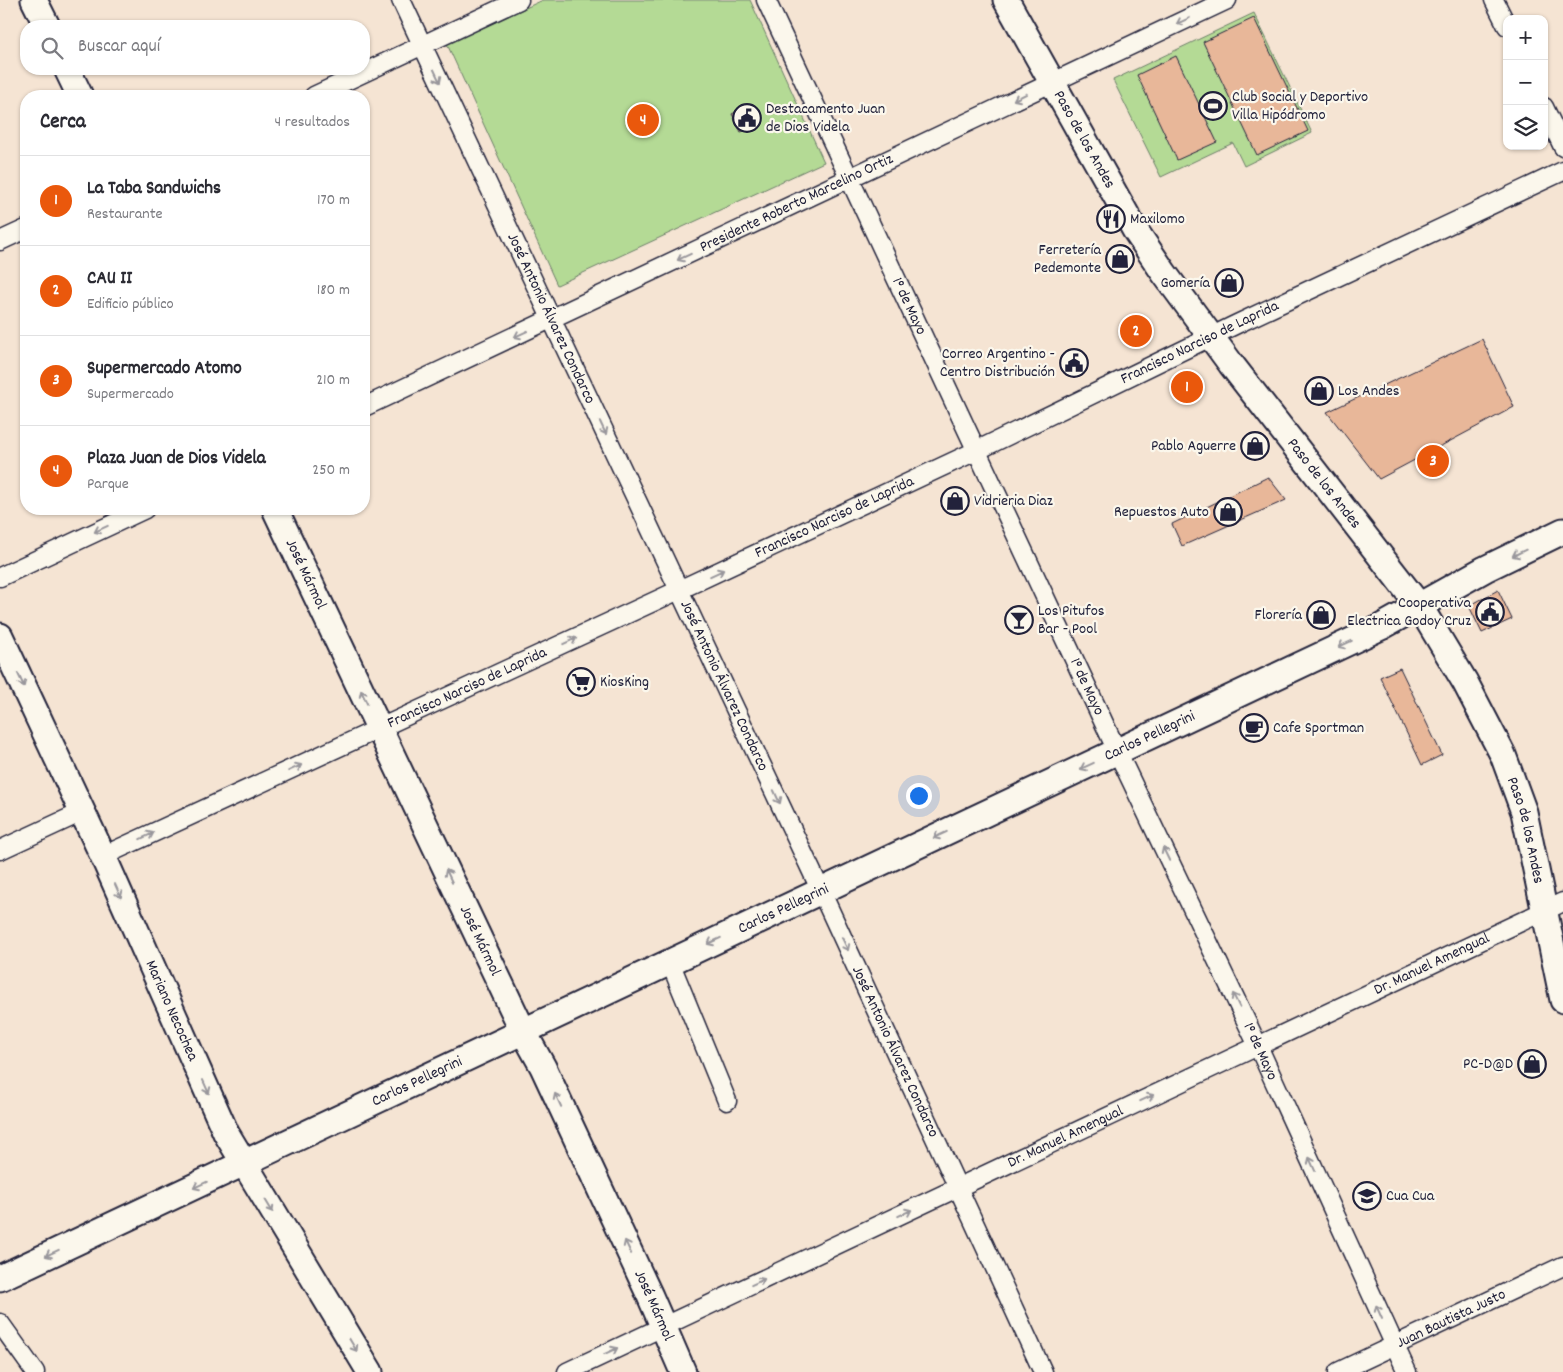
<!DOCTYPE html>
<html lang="es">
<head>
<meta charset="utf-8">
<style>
  body { margin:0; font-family:Dekko,sans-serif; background:#f7f7f7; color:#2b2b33 }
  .controls { position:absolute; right:15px; top:15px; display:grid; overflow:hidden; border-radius:10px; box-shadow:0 1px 4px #0004 }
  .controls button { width:45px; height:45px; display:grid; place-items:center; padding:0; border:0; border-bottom:1px solid #e1e1e2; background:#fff; color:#2b2b33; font:25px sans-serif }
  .you { position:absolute; left:918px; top:795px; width:18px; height:18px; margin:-12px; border:4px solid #fff; border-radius:50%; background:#1a73e8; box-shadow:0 0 0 8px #1a73e833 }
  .badge { display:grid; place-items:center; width:32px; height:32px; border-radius:50%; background:#ea580c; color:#fff; font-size:16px; font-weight:700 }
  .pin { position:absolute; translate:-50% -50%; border:2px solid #fff; box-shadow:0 1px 5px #0006 }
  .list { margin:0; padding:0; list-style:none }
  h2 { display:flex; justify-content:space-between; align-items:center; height:65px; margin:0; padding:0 20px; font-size:21px }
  h2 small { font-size:16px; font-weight:400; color:#7c7c81 }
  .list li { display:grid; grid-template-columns:32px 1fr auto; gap:15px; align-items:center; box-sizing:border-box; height:90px; padding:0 20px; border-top:1px solid #e1e1e2 }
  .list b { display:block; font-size:19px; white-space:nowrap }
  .list p { margin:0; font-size:16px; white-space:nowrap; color:#7c7c81 }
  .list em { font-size:16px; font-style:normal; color:#7c7c81 }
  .icon { flex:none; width:28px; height:28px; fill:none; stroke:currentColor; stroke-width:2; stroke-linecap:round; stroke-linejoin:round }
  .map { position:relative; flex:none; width:1563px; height:1372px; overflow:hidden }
  .search { position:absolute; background:#fff; box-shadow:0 1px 4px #0004; left:20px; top:20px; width:350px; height:55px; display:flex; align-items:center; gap:12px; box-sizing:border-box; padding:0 18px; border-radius:20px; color:#7c7c81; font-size:19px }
  .panel { position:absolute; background:#fff; box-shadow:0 1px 4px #0004; left:20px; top:90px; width:350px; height:425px; border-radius:20px }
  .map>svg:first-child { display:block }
  .green { fill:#b4da95; stroke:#6b7e68 }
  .building { fill:#e8b799; stroke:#22223b }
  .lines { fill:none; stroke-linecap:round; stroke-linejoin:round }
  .street-casing { stroke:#22223b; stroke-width:21 }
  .secondary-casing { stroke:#22223b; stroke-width:29 }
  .street { stroke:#fbf7ec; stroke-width:18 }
  .secondary { stroke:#fbf7ec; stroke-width:25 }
  .oneway { stroke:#99979c }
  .labels { text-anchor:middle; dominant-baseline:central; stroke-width:4.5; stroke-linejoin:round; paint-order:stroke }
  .poi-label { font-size:16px; fill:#22223b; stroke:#fbf7ec; text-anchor:start }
  .street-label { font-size:16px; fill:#22223b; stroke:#fbf7ec }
</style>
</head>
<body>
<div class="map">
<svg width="1563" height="1372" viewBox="0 0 1563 1372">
  <rect width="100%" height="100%" fill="#f5e4d3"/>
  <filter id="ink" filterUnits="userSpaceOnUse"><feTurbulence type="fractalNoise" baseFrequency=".02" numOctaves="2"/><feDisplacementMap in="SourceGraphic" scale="10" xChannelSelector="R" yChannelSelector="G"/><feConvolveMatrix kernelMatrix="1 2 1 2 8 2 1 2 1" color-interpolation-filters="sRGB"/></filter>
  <g filter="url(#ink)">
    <!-- green -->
    <g class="green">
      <path d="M543,0H750L824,162L557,285L447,44Z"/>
      <path d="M1254,13L1312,133L1244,166L1233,143L1161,177L1113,80Z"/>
    </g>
    <!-- building -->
    <g class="building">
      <path d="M1254,18L1308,131L1257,155L1203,42Z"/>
      <path d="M1176,56L1217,142L1177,160L1137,75Z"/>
      <path d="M752,104L761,122L741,132L732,114Z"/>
      <path d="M1482,339L1514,407L1379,479L1327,412Z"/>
      <path d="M1268,477L1286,500L1182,546L1172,524Z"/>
      <path d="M1498,590L1512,619L1482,633L1469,606Z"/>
      <path d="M1400,668L1442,755L1422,765L1380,677Z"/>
    </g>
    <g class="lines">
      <defs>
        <g id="street">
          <path id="s1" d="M401,0L821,891L1043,1372"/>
          <path id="s2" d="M766,0L1117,751L1258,1046L1407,1372"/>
          <path d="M1494,0L1507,26"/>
          <path d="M314,96L519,0"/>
          <path d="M1544,107L1563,147"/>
          <path d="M0,241L26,229"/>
          <path id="s3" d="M364,407L1227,0"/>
          <path d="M0,577L145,509"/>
          <path d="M0,850L82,812"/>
          <path id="s4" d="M103,856L679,590L978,450L1237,324L1563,171"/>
          <path d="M670,962L727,1101"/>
          <path d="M0,1323L35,1372"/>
          <path id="s5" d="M567,1372L1563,902"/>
          <path id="s6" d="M1338,1372L1563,1266"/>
        </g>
        <g id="secondary">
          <path d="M34,0L47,26"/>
          <path id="s7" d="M1006,0L1135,230L1164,273L1231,364L1420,607L1465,682L1503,755L1524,812L1563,1000"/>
          <path d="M67,69L80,96"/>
          <path id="s8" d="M275,509L523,1031L543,1067L650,1296L683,1372"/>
          <path id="s9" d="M0,636L103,856L226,1133L370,1372"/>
          <path id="s10" d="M0,1278L1381,627L1485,569L1563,531"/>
        </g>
      </defs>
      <!-- street casing -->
      <use href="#street" class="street-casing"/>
      <!-- secondary casing -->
      <use href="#secondary" class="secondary-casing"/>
      <!-- street -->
      <use href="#street" class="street"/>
      <!-- secondary -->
      <use href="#secondary" class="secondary"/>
    </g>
    <!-- one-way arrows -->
    <defs><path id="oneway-shaft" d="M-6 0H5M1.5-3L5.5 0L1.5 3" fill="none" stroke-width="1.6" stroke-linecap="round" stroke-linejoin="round" transform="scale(1.25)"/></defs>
    <g class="oneway">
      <use href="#oneway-shaft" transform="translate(1183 21) rotate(155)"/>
      <use href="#oneway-shaft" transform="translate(437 76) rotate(65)"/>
      <use href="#oneway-shaft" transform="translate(1020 97) rotate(154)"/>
      <use href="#oneway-shaft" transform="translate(684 257) rotate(155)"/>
      <use href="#oneway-shaft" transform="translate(521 334) rotate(155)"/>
      <use href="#oneway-shaft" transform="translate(603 428) rotate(65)"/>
      <use href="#oneway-shaft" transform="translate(101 529) rotate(155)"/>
      <use href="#oneway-shaft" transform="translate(1519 553) rotate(154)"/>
      <use href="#oneway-shaft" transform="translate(717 573) rotate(-25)"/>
      <use href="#oneway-shaft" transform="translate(570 641) rotate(-25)"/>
      <use href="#oneway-shaft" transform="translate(1345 644) rotate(155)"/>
      <use href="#oneway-shaft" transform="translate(21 680) rotate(65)"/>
      <use href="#oneway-shaft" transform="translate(364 697) rotate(-115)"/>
      <use href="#oneway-shaft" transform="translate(1087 766) rotate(155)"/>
      <use href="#oneway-shaft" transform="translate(295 768) rotate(-25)"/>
      <use href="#oneway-shaft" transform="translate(777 797) rotate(65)"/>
      <use href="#oneway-shaft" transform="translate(940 835) rotate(155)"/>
      <use href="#oneway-shaft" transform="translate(147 836) rotate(-25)"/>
      <use href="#oneway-shaft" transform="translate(1166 854) rotate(-116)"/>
      <use href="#oneway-shaft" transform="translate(449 876) rotate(-115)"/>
      <use href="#oneway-shaft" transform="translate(118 891) rotate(66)"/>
      <use href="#oneway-shaft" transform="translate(714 941) rotate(155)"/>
      <use href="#oneway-shaft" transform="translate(845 944) rotate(65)"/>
      <use href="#oneway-shaft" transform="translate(1236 1000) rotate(-116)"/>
      <use href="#oneway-shaft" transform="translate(206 1087) rotate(66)"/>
      <use href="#oneway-shaft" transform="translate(1147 1098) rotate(-25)"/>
      <use href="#oneway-shaft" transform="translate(558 1100) rotate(-115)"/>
      <use href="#oneway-shaft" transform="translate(1312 1164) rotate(-114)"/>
      <use href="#oneway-shaft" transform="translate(200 1185) rotate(155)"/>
      <use href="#oneway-shaft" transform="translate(269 1206) rotate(59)"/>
      <use href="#oneway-shaft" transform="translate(905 1213) rotate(-25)"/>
      <use href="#oneway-shaft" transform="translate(628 1247) rotate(-115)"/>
      <use href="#oneway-shaft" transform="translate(52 1253) rotate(155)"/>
      <use href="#oneway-shaft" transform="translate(758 1282) rotate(-25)"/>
      <use href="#oneway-shaft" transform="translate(1379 1312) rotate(-114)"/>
      <use href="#oneway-shaft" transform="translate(353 1345) rotate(59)"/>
      <use href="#oneway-shaft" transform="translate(611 1351) rotate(-25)"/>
    </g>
  </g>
  <!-- icons -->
  <defs>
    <symbol id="stadium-ring" viewBox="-11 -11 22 22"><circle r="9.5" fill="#fbf7ec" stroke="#22223b" stroke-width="1.5"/><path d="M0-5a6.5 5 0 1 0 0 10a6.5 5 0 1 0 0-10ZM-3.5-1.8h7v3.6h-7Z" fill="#22223b"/></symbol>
    <symbol id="civic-ring" viewBox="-11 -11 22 22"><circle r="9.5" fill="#fbf7ec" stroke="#22223b" stroke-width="1.5"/><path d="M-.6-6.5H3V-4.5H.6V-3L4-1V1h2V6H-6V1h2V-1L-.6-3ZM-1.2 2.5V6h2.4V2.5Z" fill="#22223b"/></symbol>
    <symbol id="restaurant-ring" viewBox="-11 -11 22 22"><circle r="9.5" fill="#fbf7ec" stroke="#22223b" stroke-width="1.5"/><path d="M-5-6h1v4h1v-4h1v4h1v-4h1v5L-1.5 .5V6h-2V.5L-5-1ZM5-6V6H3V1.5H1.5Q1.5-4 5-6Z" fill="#22223b"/></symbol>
    <symbol id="shop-ring" viewBox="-11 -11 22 22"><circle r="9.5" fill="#fbf7ec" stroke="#22223b" stroke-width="1.5"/><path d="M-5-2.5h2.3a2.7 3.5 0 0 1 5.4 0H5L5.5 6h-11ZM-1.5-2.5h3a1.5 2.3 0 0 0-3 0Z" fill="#22223b"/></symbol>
    <symbol id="bar-ring" viewBox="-11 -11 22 22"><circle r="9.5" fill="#fbf7ec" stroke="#22223b" stroke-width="1.5"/><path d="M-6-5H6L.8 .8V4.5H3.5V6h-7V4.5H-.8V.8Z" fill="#22223b"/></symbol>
    <symbol id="supermarket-ring" viewBox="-11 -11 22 22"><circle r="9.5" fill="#fbf7ec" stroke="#22223b" stroke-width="1.5"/><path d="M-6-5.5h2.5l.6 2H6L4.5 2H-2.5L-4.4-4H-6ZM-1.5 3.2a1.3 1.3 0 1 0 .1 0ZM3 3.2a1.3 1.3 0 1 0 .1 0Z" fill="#22223b"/></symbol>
    <symbol id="cafe-ring" viewBox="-11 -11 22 22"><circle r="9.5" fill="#fbf7ec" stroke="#22223b" stroke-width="1.5"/><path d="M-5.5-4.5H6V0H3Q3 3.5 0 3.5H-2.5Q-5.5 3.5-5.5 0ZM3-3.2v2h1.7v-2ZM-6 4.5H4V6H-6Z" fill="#22223b"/></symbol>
    <symbol id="school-ring" viewBox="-11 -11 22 22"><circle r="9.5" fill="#fbf7ec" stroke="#22223b" stroke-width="1.5"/><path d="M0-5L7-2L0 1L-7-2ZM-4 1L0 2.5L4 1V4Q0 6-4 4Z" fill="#22223b"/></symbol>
  </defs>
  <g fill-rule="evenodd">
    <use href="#stadium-ring" x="1197" y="90" width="32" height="32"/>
    <use href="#civic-ring" x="731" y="102" width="32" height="32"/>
    <use href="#restaurant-ring" x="1095" y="203" width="32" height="32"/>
    <use href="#shop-ring" x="1104" y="243" width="32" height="32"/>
    <use href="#shop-ring" x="1213" y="267" width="32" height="32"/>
    <use href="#civic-ring" x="1058" y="347" width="32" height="32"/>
    <use href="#shop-ring" x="1303" y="375" width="32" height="32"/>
    <use href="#shop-ring" x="1239" y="430" width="32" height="32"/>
    <use href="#shop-ring" x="939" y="485" width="32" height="32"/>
    <use href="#shop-ring" x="1212" y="496" width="32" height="32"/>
    <use href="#civic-ring" x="1474" y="596" width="32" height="32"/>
    <use href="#shop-ring" x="1305" y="599" width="32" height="32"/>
    <use href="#bar-ring" x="1003" y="604" width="32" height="32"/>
    <use href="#supermarket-ring" x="565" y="666" width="32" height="32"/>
    <use href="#cafe-ring" x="1238" y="712" width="32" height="32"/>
    <use href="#shop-ring" x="1516" y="1048" width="32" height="32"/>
    <use href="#school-ring" x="1351" y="1180" width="32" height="32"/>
  </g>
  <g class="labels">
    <!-- poi labels -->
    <g class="poi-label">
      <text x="1232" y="97">Club Social y Deportivo<tspan x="1232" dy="18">Villa Hipódromo</tspan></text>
      <text x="766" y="109">Destacamento Juan<tspan x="766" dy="18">de Dios Videla</tspan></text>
      <text x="1130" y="219">Maxilomo</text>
      <text x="1101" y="250" text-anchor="end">Ferretería<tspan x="1101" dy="18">Pedemonte</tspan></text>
      <text x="1210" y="283" text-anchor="end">Gomería</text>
      <text x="1055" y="354" text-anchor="end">Correo Argentino -<tspan x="1055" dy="18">Centro Distribución</tspan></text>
      <text x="1338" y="391">Los Andes</text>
      <text x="1236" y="446" text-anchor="end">Pablo Aguerre</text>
      <text x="974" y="501">Vidrieria Diaz</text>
      <text x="1209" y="512" text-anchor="end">Repuestos Auto</text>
      <text x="1471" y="603" text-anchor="end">Cooperativa<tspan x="1471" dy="18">Electrica Godoy Cruz</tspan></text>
      <text x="1038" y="611">Los Pitufos<tspan x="1038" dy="18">Bar - Pool</tspan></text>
      <text x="1302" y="615" text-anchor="end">Florería</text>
      <text x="600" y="682">KiosKing</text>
      <text x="1273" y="728">Cafe Sportman</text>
      <text x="1513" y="1064" text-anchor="end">PC-D@D</text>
      <text x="1386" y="1196">Cua Cua</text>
    </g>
    <!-- street labels -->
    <g class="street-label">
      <text stroke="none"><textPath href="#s7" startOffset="160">Paso de los Andes</textPath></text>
      <text stroke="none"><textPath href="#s3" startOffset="478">Presidente Roberto Marcelino Ortiz</textPath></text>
      <text stroke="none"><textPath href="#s2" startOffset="338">1° de Mayo</textPath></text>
      <text stroke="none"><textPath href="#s1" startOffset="352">José Antonio Álvarez Condarco</textPath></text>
      <text stroke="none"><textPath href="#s4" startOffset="1211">Francisco Narciso de Laprida</textPath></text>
      <text stroke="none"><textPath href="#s7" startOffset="580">Paso de los Andes</textPath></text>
      <text stroke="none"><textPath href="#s4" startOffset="806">Francisco Narciso de Laprida</textPath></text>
      <text stroke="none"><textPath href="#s8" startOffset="72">José Mármol</textPath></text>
      <text stroke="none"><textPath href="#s1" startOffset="758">José Antonio Álvarez Condarco</textPath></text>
      <text stroke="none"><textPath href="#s2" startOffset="758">1° de Mayo</textPath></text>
      <text stroke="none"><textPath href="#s4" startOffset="401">Francisco Narciso de Laprida</textPath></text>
      <text stroke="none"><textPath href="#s10" startOffset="1271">Carlos Pellegrini</textPath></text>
      <text stroke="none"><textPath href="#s7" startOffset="985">Paso de los Andes</textPath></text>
      <text stroke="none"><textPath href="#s10" startOffset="866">Carlos Pellegrini</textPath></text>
      <text stroke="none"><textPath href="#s8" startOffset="478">José Mármol</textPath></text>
      <text stroke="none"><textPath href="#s5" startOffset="956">Dr. Manuel Amengual</textPath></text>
      <text stroke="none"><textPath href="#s9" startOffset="412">Mariano Necochea</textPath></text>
      <text stroke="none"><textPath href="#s1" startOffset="1162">José Antonio Álvarez Condarco</textPath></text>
      <text stroke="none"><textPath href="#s2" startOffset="1162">1° de Mayo</textPath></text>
      <text stroke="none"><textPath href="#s10" startOffset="461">Carlos Pellegrini</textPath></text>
      <text stroke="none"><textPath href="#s5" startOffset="551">Dr. Manuel Amengual</textPath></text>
      <text stroke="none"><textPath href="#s8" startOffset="882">José Mármol</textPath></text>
      <text stroke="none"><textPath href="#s6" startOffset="125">Juan Bautista Justo</textPath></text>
    </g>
  </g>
</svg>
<div class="controls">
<button>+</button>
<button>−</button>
<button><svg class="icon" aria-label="layers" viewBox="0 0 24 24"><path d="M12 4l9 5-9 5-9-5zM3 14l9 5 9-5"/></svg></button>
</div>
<div class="you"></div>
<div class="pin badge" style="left:1187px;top:387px">1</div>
<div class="pin badge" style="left:1136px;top:331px">2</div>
<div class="pin badge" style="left:1433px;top:461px">3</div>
<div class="pin badge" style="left:643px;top:120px">4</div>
<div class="search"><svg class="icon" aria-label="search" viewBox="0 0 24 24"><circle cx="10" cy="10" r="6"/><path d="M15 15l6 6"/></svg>Buscar aquí</div>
<section class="panel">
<h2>Cerca<small>4 resultados</small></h2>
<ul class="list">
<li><span class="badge">1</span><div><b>La Taba Sandwichs</b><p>Restaurante</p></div><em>170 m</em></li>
<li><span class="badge">2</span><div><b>CAU II</b><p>Edificio público</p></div><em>180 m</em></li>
<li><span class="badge">3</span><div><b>Supermercado Atomo</b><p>Supermercado</p></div><em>210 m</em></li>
<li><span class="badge">4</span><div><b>Plaza Juan de Dios Videla</b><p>Parque</p></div><em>250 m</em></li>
</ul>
</section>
</div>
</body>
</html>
